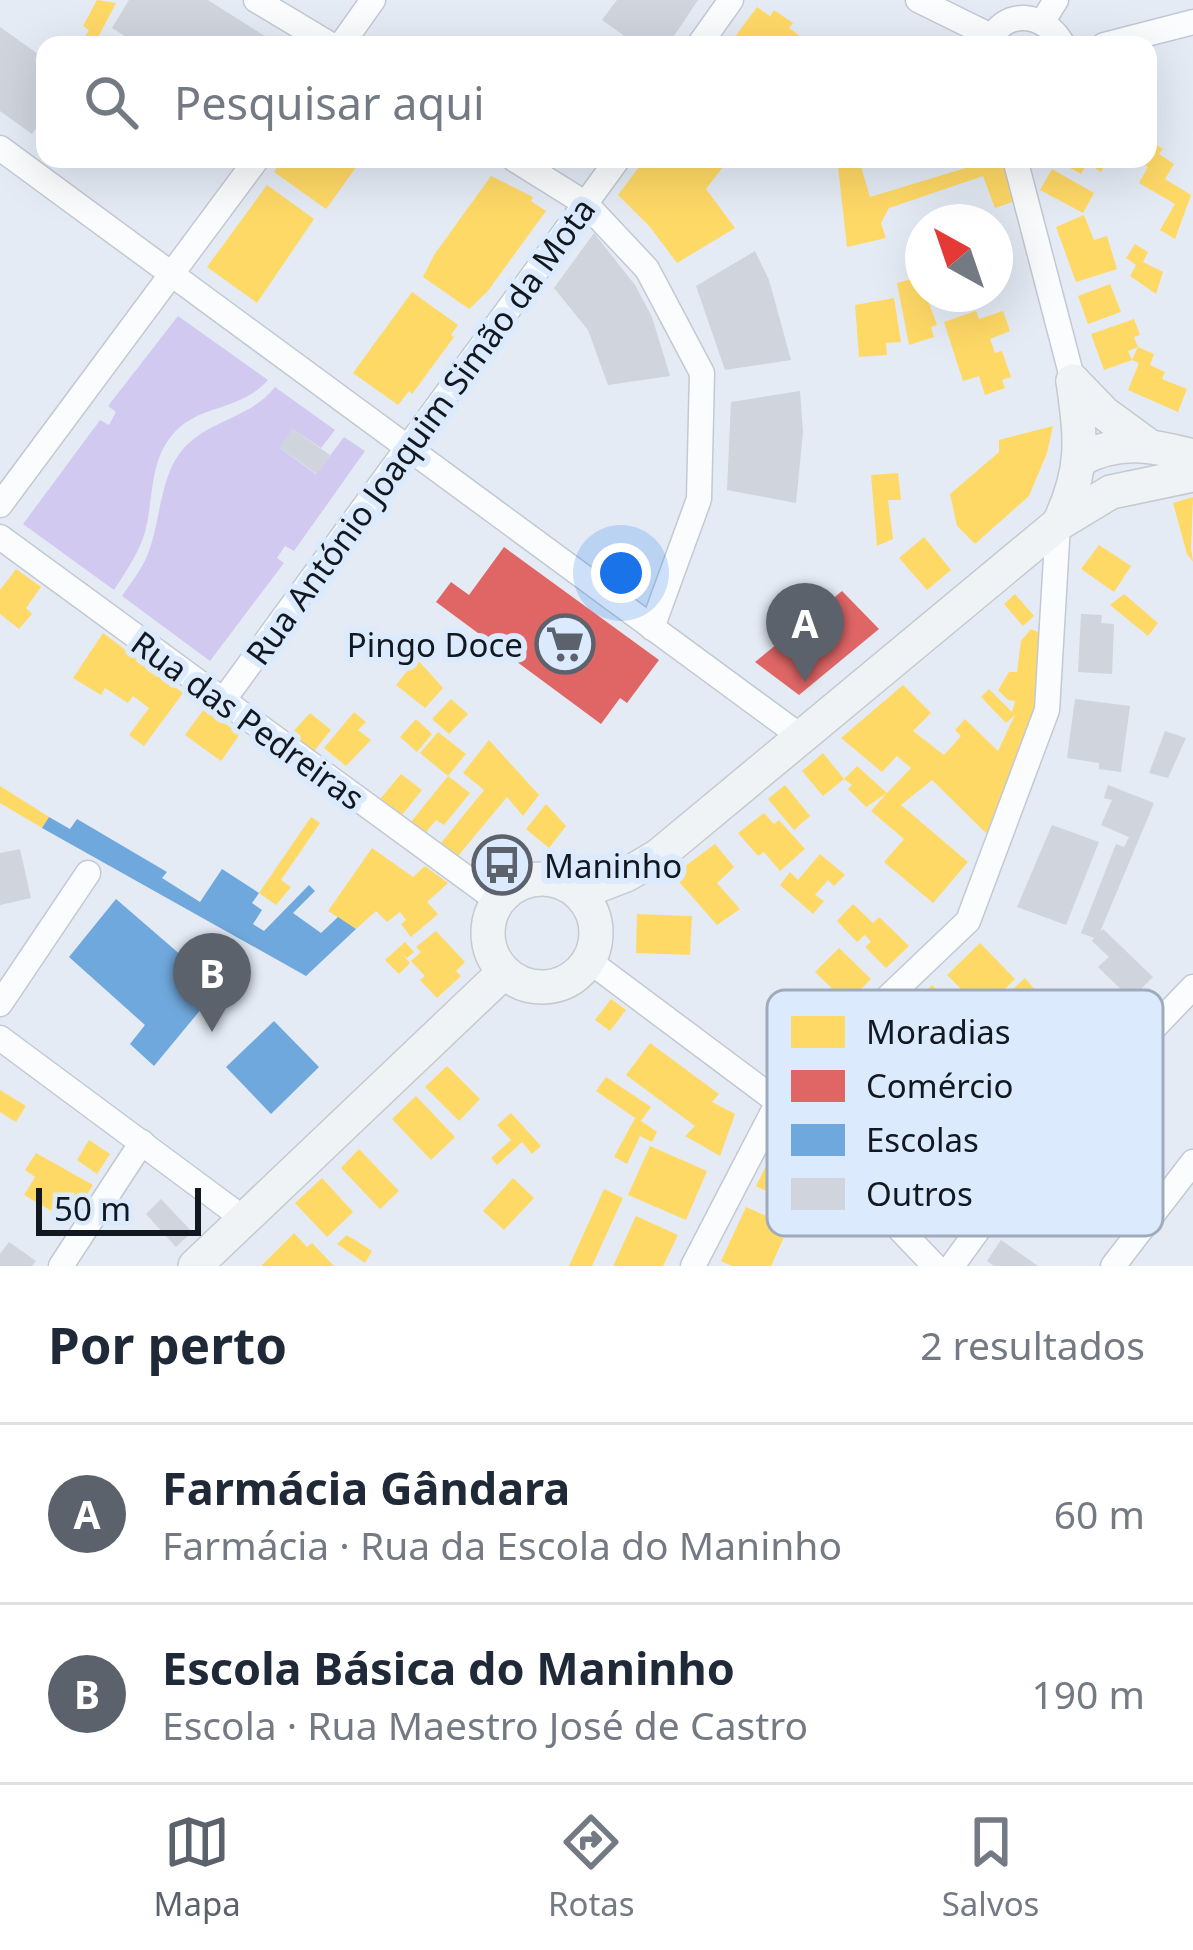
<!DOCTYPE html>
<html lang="pt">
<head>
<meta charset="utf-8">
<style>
  body { margin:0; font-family:"Noto Sans",sans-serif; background:#f2f2f3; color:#1f2937 }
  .compass { position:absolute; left:905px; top:204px; width:108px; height:108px; border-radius:50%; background:#fff; box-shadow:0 12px 48px #0002; rotate:320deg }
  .scale { position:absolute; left:36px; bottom:30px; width:165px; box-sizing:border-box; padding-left:12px; border:6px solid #121820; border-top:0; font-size:33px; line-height:42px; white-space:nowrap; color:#121820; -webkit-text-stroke:9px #dceafd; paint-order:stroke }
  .you { position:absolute; left:621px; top:573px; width:42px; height:42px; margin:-30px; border:9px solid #fff; border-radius:50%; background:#1a73e8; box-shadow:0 0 0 18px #1a73e833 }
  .badge { display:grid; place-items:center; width:78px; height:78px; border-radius:50%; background:#5c626b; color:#fff; font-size:39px; font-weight:700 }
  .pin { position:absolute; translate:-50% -99px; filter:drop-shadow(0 3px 6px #0008) }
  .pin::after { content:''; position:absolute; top:63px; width:42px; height:36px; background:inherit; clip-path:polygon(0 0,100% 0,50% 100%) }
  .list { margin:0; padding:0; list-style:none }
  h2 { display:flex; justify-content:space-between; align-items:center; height:156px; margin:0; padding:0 48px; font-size:51px }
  h2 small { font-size:39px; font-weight:400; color:#747a83 }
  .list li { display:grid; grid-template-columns:78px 1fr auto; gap:36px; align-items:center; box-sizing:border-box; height:180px; padding:0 48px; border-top:3px solid #e0e1e3 }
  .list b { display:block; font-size:45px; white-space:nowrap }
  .list p { margin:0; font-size:39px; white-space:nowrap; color:#747a83 }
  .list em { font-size:39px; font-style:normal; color:#747a83 }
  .icon { flex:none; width:66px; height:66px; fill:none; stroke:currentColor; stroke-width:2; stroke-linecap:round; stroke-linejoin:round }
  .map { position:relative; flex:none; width:1193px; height:1266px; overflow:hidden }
  .search { position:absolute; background:#fff; box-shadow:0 12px 48px #0002; left:36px; right:36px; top:36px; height:132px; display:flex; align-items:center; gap:30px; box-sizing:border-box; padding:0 42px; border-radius:24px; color:#747a83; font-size:45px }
  .sheet { height:516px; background:#fff }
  nav { display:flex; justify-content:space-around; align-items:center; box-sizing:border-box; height:168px; border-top:3px solid #e0e1e3; background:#fff; font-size:33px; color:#747a83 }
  nav a { display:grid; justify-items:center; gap:6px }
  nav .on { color:#5c626b }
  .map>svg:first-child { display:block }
  .green { fill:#d2c9f1 }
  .homes { fill:#ffd966 }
  .shops { fill:#e06666 }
  .schools { fill:#6fa8dc }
  .building { fill:#cfd4dd }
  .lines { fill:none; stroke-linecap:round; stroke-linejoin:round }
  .minor-casing { stroke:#c2c9d2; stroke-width:27 }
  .major-casing { stroke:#c6cace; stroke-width:36 }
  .minor { stroke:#fbfcfe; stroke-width:24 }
  .major { stroke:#eff3f6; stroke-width:33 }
  .labels { text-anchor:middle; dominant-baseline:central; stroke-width:12; stroke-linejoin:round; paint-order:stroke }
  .street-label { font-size:33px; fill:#121820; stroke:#dceafd }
  .poi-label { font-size:33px; fill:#121820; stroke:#dceafd; text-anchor:end }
  .key { fill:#dceafd; stroke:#9fabbb; stroke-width:3 }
  .key-label { font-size:33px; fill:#121820 }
</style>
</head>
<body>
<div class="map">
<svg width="1193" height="1266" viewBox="0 0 1193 1266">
  <rect width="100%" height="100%" fill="#e4ebf5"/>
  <!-- green -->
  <g class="green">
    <path d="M178,316L268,380C240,412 200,403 173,434C149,462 154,498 145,532C139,553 126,571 114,590L23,524L100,420L109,425L116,412L108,406Z"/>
    <path d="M275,387L335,430L321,448L293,429L280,448L316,474L344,437L365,451L294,551L285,546L277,558L284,563L210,661L122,596C131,583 141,570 147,556C161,523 159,476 183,449C208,420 251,418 275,387Z"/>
  </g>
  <!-- homes -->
  <g class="homes">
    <path d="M97,0L116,3L94,45H85L81,43L89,30L83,26Z"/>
    <path d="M757,7L770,16L774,10L793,23L789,28L812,45H729Z"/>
    <path d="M1148,140L1163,149L1159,154L1174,164L1165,179L1191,195L1175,239L1160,230L1175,204L1139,183L1148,167L1135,159H1148Z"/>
    <path d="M283,159H362L326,209L274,172Z"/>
    <path d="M645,159H729L706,189L735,228L677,263L650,227L618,195Z"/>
    <path d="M995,159H1001L1018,200L995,208L983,176L889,208L881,223L886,238L847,247L838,167H861L870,197Z"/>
    <path d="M1054,159H1109L1101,172L1087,163L1081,174Z"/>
    <path d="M1052,169L1094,193L1083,213L1040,190Z"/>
    <path d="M491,176L533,197L531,201L546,211L487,292L469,309L423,277L434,255Z"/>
    <path d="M267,185L314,219L257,303L207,267Z"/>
    <path d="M1084,215L1094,240L1107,236L1117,269L1076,282L1056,227Z"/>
    <path d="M1135,244L1148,252L1143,262L1163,272L1156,294L1130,276L1136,265L1126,258Z"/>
    <path d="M915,278L918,290L923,287L937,325L931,327L934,337L909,345L897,283Z"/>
    <path d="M1110,284L1121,312L1088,324L1078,296Z"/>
    <path d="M412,292L458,325L451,335L454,337L412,394L409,391L398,405L353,373Z"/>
    <path d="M894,298L901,342L886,343L887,355L859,357L855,305Z"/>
    <path d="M976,311L979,319L1003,311L1010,331L990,339L995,353L1002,351L1011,377L1002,380L1005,388L985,395L979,376L963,381L944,322Z"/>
    <path d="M1134,319L1140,335L1134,337L1138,347L1128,351L1132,360L1104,370L1091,334Z"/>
    <path d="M1138,347L1154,354L1150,365L1165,372L1162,379L1187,389L1178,412L1128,390L1139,363L1132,360Z"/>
    <path d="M1053,426L1047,453L1029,496L975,544L957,526L950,494L999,452V440Z"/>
    <path d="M898,473L901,500H888L893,539L877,546L871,475Z"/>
    <path d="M1193,497L1191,548L1193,562L1187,554L1173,503Z"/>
    <path d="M924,537L951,570L927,590L899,558Z"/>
    <path d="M1099,545L1131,566L1114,592L1081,569Z"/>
    <path d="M16,569L41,587L26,608L32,614L19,629L0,614V590Z"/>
    <path d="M1015,594L1034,616L1023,626L1004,604Z"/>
    <path d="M1124,594L1158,623L1148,636L1110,605Z"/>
    <path d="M1031,629L1040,633L1037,705L989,836L932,780L901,805L968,862L933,903L884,862L904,839L871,811L887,793L866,807L848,789L852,785L844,779L857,766L887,793L911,768L897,756L882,772L841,738L903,685L931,713L913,731L944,755L961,736L955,730L965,719L998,751L1015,715L1006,723L981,697L989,689L1012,712L1015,701L1008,700L998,690L1009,672H1017L1021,641Z"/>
    <path d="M103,633L183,693L144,746L129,735L149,708L133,696L128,703L105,688L101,695L73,678Z"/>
    <path d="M417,659L443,688L425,708L396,685Z"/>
    <path d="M451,699L468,714L449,734L432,719Z"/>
    <path d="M204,709L240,734L221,761L185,735Z"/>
    <path d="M354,712L366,722L358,730L371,740L346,766L324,748Z"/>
    <path d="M310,713L331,730L314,751L291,734Z"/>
    <path d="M416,719L432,734L417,752L400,737Z"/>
    <path d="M438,732L466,754L448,776L420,753Z"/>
    <path d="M489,740L539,795L523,816L507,797L458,856L441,843L484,790L463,773Z"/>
    <path d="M823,753L844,779L823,796L802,771Z"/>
    <path d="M401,774L422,790L402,815L380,799Z"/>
    <path d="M448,776L470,793L444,825L436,820L426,832L411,822Z"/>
    <path d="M785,785L810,816L794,830L768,799Z"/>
    <path d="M0,786L49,817L42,828L0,803Z"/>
    <path d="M546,804L566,826L549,848L526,829Z"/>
    <path d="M764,813L774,824L779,820L805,849L780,871L764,852L758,856L738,833Z"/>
    <path d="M311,817L320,823L281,880L291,887L276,905L259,893Z"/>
    <path d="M715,844L734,867L717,883L740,909L717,925L673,875Z"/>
    <path d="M372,848L413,877L425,866L448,883L427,902L438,914L411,937L401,924L406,920L400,912L387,922L376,911L356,929L328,911Z"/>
    <path d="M820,854L845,875L834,886L828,880L815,895L824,901L813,914L780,885L790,872L798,880Z"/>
    <path d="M853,904L873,923L879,917L909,946L886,968L865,947L871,942L865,935L857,942L837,921Z"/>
    <path d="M637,914L692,916L690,955L636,953Z"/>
    <path d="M436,931L465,962L456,971L461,976L437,998L420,980L425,976L411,961L421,952L416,947Z"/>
    <path d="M405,942L414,952L407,958L402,954L410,963L399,974L385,960Z"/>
    <path d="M980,943L1015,979L983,1011L947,975Z"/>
    <path d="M839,948L871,979L847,1003L815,972Z"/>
    <path d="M1025,978L1036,991L988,1033L977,1020Z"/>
    <path d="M932,985L964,1017L928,1051L897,1019Z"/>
    <path d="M611,999L626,1010L610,1031L595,1020Z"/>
    <path d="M650,1043L719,1094L712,1102L735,1114L720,1156L685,1136L695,1126L626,1075Z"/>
    <path d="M447,1066L480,1099L459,1121L425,1087Z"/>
    <path d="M606,1077L651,1107L641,1121L657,1132L652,1142L640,1136L627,1164L614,1157L635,1118L596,1091Z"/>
    <path d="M0,1090L26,1106L16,1122L0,1112Z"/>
    <path d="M416,1096L455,1137L431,1160L392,1119Z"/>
    <path d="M511,1113L541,1146L532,1154L522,1142L497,1165L491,1158L511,1140L497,1125Z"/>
    <path d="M89,1140L110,1154L97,1174L77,1160Z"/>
    <path d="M650,1146L707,1171L686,1220L628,1195Z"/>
    <path d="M359,1149L399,1191L380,1209L341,1168Z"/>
    <path d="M773,1152L806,1169L789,1203L756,1186Z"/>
    <path d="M36,1153L93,1185L69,1221L24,1195L35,1177L25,1170Z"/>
    <path d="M322,1178L353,1212L327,1237L295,1203Z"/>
    <path d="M513,1178L534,1198L504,1230L483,1211Z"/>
    <path d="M604,1189L623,1198L592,1266H569Z"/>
    <path d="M746,1207L789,1226L771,1266H732L721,1261Z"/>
    <path d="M636,1216L678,1235L663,1266H613Z"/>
    <path d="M294,1233L307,1247L312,1243L334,1266H261Z"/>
    <path d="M347,1235L372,1251L365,1263L337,1244Z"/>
  </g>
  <!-- shops -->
  <g class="shops">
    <path d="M504,547L659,660L627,703L620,698L601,724L436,602L451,582L469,595Z"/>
    <path d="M842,591L879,629L799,695L755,662Z"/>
  </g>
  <!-- schools -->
  <g class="schools">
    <path d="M49,817L70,829L77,819L167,872L162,878L200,902L222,869L259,893L252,903L262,910L253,924L264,931L309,885L315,891L293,913L321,933L338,917L356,929L306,976L42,828Z"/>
    <path d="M116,899L197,969L209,955L231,973L154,1066L130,1044L145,1025L69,957Z"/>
    <path d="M274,1021L319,1067L271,1114L226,1067Z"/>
  </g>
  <!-- building -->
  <g class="building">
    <path d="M129,0H208L279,45H139L112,28Z"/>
    <path d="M617,0H698L668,45H637L602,20Z"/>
    <path d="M0,27L45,59V116L32,134L0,111Z"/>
    <path d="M594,233L635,285L652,317L670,376L608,385L588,330L554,288Z"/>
    <path d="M755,251L769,280L791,360L725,370L696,286Z"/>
    <path d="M800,391L803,432L796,503L727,490L731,402Z"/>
    <path d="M293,429L330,455L317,474L279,447Z"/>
    <path d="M1081,614L1102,615L1101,623L1114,624L1112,674L1078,672Z"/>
    <path d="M1075,699L1130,706L1121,772L1099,769V763L1067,758Z"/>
    <path d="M1165,731L1186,738L1168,778L1149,773Z"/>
    <path d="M1108,785L1154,803L1100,932L1103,929L1153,977L1131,999L1098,967L1109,957L1092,941L1094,938L1081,933L1116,844L1124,847L1129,837L1101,825L1112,800L1104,798Z"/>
    <path d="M1052,825L1099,842L1066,925L1017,907Z"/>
    <path d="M20,849L31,898L0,905V853Z"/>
    <path d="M161,1199L192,1232L176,1247L146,1214Z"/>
    <path d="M1001,1240L1038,1266H994L987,1261Z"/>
    <path d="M9,1242L36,1261L32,1266H0V1254Z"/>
  </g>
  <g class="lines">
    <defs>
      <g id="minor">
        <path d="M256,0L331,45"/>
        <path d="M918,0L991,36"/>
        <path d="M1043,21L1056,0"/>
        <path d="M341,45L373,0"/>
        <path d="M699,45L731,0"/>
        <path d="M988,45C1003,6 1046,12 1063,45"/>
        <path d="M1104,45L1193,22"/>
        <path d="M0,148L800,736"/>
        <path d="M514,159L586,204L647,269L702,373L699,499L652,628"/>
        <path d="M1015,159L1073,381"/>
        <path d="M0,505L257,159"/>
        <path d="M0,537L498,901"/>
        <path d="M222,702L618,159"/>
        <path d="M588,960L778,1102L935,1266"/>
        <path d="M0,1004L88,873"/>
        <path d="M0,1038L244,1219"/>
        <path d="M61,1266L142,1142"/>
        <path d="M693,1266L778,1102L968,921L1047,710L1058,524"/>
        <path d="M952,1266L1032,1155L1193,987"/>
        <path d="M1113,1266L1193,1162"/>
      </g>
      <g id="major">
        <path d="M1073,381L1104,413L1145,443"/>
        <path d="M1081,459C1120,439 1152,445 1193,456"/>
        <path d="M1059,523C1085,468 1081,439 1073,381"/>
        <circle cx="542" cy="933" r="54"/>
        <path d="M579,893L626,875L658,856L1058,524L1111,492L1193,475"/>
        <path d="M195,1266L504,972"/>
      </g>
    </defs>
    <!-- minor casing -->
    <use href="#minor" class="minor-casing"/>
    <!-- major casing -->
    <use href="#major" class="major-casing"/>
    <!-- minor -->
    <use href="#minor" class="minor"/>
    <!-- major -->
    <use href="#major" class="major"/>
  </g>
  <!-- icons -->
  <defs>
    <symbol id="supermarket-ring" viewBox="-11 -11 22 22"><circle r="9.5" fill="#dceafd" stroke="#5c626b" stroke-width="1.5"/><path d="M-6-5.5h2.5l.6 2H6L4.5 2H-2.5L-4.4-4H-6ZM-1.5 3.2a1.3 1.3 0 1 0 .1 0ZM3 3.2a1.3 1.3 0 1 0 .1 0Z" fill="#5c626b"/></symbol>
    <symbol id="bus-ring" viewBox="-11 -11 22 22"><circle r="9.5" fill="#dceafd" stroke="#5c626b" stroke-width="1.5"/><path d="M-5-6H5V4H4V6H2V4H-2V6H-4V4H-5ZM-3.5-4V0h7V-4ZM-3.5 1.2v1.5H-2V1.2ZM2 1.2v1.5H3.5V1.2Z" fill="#5c626b"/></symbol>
  </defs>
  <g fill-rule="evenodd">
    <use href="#supermarket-ring" x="532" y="611" width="66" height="66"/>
    <use href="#bus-ring" x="469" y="832" width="66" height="66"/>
  </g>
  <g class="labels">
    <!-- street labels -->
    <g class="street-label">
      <text transform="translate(420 431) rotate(-54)">Rua António Joaquim Simão da Mota</text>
      <text transform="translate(248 720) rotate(36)">Rua das Pedreiras</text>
    </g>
    <!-- poi labels -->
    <g class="poi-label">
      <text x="523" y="644">Pingo Doce</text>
      <text x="544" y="865" text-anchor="start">Maninho</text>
    </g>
  </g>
  <!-- legend -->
  <rect x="767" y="990" width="396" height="246" rx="18" class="key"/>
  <rect x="791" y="1016" width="54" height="32" fill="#ffd966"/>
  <rect x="791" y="1070" width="54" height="32" fill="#e06666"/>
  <rect x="791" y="1124" width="54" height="32" fill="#6fa8dc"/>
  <rect x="791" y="1178" width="54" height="32" fill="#cfd4dd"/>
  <g class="key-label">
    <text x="866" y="1044">Moradias</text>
    <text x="866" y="1098">Comércio</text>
    <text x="866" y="1152">Escolas</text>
    <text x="866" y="1206">Outros</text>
  </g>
</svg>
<svg class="compass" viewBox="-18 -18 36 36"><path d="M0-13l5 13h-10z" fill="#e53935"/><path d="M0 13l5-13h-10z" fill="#747a83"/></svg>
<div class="scale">50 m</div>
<div class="you"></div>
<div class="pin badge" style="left:805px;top:682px">A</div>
<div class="pin badge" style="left:212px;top:1032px">B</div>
<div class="search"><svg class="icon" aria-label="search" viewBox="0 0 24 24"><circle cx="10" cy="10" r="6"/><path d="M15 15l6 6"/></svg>Pesquisar aqui</div>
</div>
<section class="sheet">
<h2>Por perto<small>2 resultados</small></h2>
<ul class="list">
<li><span class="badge">A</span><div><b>Farmácia Gândara</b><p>Farmácia · Rua da Escola do Maninho</p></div><em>60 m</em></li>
<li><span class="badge">B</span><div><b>Escola Básica do Maninho</b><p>Escola · Rua Maestro José de Castro</p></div><em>190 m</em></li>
</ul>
</section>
<nav>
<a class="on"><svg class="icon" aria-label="map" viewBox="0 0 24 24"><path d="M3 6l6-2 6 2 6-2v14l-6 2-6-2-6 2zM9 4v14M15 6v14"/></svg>Mapa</a>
<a><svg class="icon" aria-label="directions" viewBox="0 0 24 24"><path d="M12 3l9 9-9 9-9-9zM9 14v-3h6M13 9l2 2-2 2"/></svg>Rotas</a>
<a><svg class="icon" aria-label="saved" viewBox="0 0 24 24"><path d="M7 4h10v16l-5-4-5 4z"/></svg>Salvos</a>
</nav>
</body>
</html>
